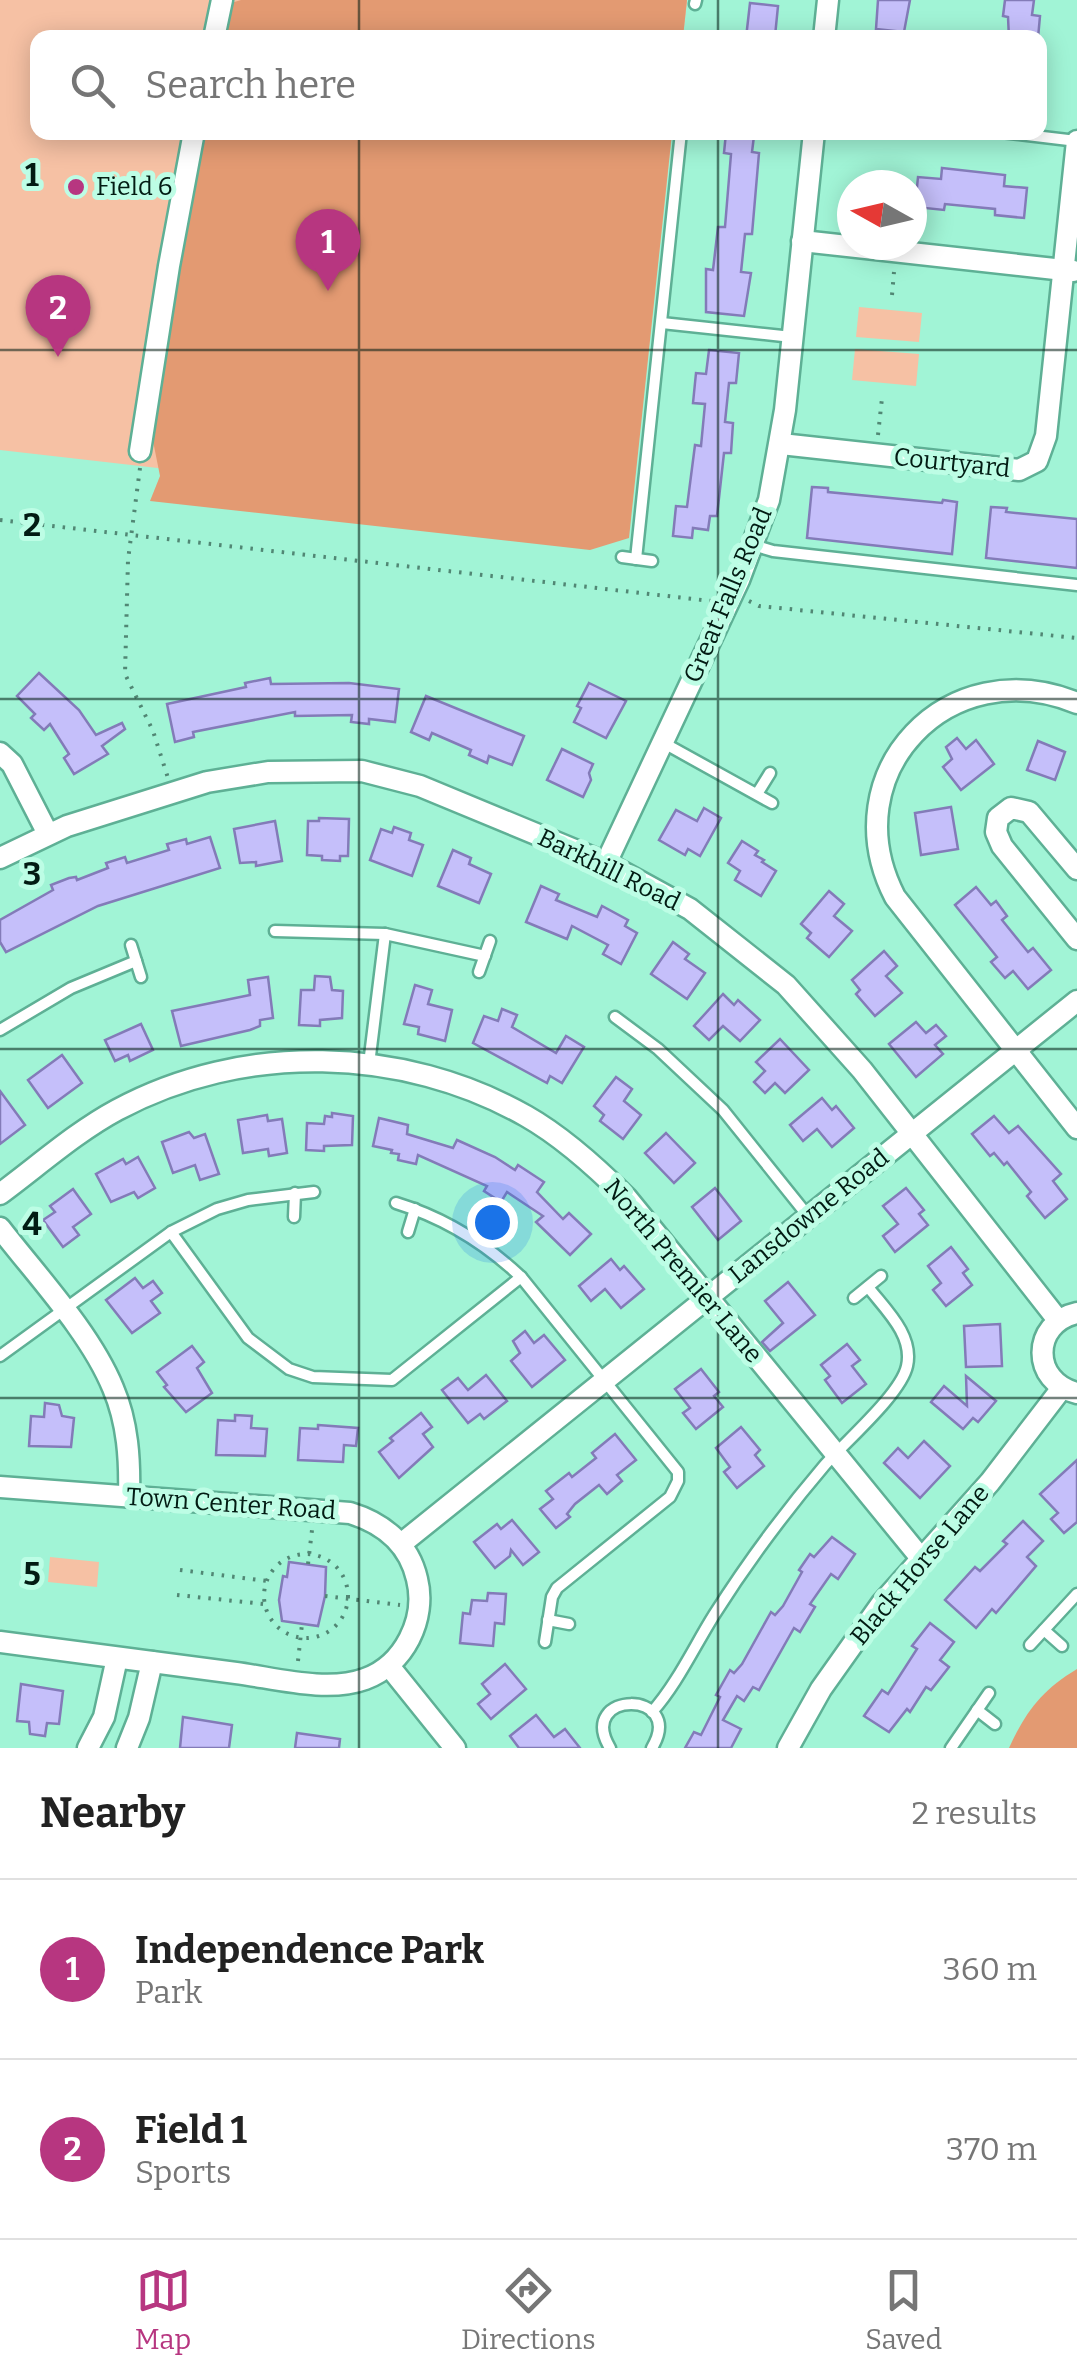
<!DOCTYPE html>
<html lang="en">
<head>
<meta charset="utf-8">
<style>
  body { margin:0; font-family:Bitter,serif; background:#f6f6f6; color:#222 }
  .compass { position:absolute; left:837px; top:170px; width:90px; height:90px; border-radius:50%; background:#fff; box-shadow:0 5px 25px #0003; rotate:278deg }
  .you { position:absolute; left:492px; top:1222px; width:35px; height:35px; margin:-25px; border:8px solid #fff; border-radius:50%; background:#1a73e8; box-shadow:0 0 0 15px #1a73e833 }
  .badge { display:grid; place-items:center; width:65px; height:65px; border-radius:50%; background:#b73680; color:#fff; font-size:32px; font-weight:700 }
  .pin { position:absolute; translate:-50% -82px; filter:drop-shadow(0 2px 5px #0008) }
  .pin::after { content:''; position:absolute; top:52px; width:35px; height:30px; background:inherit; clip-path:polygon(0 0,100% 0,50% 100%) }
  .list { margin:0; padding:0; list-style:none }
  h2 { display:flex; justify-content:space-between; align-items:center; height:130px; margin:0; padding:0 40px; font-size:42px }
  h2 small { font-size:32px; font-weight:400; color:#767676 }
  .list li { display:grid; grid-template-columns:65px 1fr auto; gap:30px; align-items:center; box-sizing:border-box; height:180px; padding:0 40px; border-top:2px solid #e0e0e0 }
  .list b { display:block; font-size:38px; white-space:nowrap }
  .list p { margin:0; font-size:32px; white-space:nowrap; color:#767676 }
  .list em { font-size:32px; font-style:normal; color:#767676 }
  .icon { flex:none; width:55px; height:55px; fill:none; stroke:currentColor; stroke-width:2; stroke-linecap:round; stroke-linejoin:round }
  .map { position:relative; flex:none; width:1077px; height:1748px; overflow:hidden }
  .search { position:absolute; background:#fff; box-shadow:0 5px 25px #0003; left:30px; right:30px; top:30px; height:110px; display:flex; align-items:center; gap:25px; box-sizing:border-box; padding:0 35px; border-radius:20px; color:#767676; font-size:38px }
  .sheet { height:490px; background:#fff }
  nav { display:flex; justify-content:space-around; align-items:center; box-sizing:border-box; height:140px; border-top:2px solid #e0e0e0; background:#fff; font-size:28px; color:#767676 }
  nav a { display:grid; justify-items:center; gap:5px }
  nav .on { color:#b73680 }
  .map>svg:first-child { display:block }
  .green { fill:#f6c1a4 }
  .forest { fill:#e39a72 }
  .building { fill:#c5bffa; stroke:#837bb8; stroke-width:2.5 }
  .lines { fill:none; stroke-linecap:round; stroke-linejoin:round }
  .lane-casing { stroke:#5eb095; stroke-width:15 }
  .street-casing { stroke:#5eb095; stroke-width:25 }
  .path { stroke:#518774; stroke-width:4; stroke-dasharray:2.5 8; stroke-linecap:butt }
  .lane { stroke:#fff; stroke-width:10 }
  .street { stroke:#fff; stroke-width:20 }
  .grid { fill:none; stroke:#021b13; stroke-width:2.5; stroke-opacity:0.55 }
  .poi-dot { fill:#b73680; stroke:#bdfde5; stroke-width:4 }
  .labels { text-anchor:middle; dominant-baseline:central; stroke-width:10; stroke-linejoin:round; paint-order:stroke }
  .poi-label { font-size:25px; fill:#021b13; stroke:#bdfde5; text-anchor:start }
  .street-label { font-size:25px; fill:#021b13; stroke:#bdfde5 }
  .grid-label { font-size:32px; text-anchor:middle; font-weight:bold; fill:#021b13; stroke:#bdfde5; stroke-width:10; stroke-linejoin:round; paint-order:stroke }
</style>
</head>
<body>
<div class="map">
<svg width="1077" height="1748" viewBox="0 0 1077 1748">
  <rect width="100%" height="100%" fill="#a1f4d6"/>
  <!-- green -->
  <g class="green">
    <path d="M0,0H687L683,37L38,38V132L672,133L630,522L0,450Z"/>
    <path d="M859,307L922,313L919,342L856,337Z"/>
    <path d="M855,349L919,354L916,386L852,380Z"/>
    <path d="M50,1557L99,1562L97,1587L48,1582Z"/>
  </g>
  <!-- forest -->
  <g class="forest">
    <path d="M241,0H687L683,37L224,38L231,3Z"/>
    <path d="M204,133H672L629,538L590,550L150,501L160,476L152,436L161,362Z"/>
    <path d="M1077,1669V1748H1009C1026,1711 1042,1690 1077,1669Z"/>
  </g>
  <!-- building -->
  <g class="building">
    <path d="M878,0H910L904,32L876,29Z"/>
    <path d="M1005,0H1034L1032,15L1040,16L1038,38H1009L1008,17L1003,16Z"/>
    <path d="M750,3L778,6L775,36L746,38Z"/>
    <path d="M726,133L754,136L752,152L759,153L752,234H745L741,272L751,273L744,316L706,312V269L713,270L718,227H725L731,154L724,153Z"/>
    <path d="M942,168L1005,175L1004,186L1027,188L1024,218L995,215V209L945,204L944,210L915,207L918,177L941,179Z"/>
    <path d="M709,350L739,353L736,383H729L725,422L733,423L731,453H724L717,516H710L708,530L693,528L692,538L673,536L676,506L687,507L695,445L701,446L705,404L693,403L696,373L706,374Z"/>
    <path d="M812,487L828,488V492L942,503L943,500L957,502L952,554L807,538Z"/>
    <path d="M991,507L1007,508L1006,512L1077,519V568L986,558Z"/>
    <path d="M39,673L79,710L96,735L122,723L125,729L102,746L108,754L74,774L64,758L69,754L50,724L44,730L31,718L35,714L17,696Z"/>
    <path d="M270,678L271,684L349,683L399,689L395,722L369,719V724L351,722L352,715L295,716V712L193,732L194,737L175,742L167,704L246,687L245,683Z"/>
    <path d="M589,683L626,701L606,738L574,722L581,708L577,706Z"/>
    <path d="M426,696L524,736L512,765L489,756L487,763L469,755L471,750L432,733L429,740L411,732Z"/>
    <path d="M957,738L966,749L976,740L994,764L961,790L943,767L952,759L946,747Z"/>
    <path d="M1038,741L1065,752L1055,780L1027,770Z"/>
    <path d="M562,749L593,764L589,773L591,780L583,797L547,780Z"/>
    <path d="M951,807L958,849L921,855L915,813Z"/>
    <path d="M704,808L721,818L700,856L688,849L685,855L659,840L676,810L697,821Z"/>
    <path d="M319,818L349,819L348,856H340V861L322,860V856L307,855L308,821H319Z"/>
    <path d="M275,821L282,861L256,866V862L240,863L234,829Z"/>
    <path d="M394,827L411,833L409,840L423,845L412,876L370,860L381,829L392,833Z"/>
    <path d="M210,837L220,868L98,906L6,952L0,942V920L53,890L51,885L69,878L76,877L77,880L108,868L106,863L125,857L127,863L169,850L167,844L186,839L187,844Z"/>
    <path d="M742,841L758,851L755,855L764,860L762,862L776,871L761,896L735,880L740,871L728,863Z"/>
    <path d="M453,850L471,858L469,864L491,874L479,903L438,886Z"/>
    <path d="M541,886L559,894L556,900L597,917L602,906L628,920L625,926L637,933L621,964L603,954L608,945L572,926L567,939L526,922Z"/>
    <path d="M976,887L991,905L996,901L1007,916L1002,920L1028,952L1033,948L1051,970L1028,989L1013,971L1005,978L991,962L997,957L955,905Z"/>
    <path d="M829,891L844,904L834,916L852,931L829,957L807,938L811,933L801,924Z"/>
    <path d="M673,942L689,954L685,959L705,973L687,999L651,974Z"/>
    <path d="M884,951L897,966L886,976L902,993L875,1016L856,994L860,990L852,980Z"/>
    <path d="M315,976L330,977L332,990L343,991L342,1018L320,1020V1026L299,1025L301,990H314Z"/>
    <path d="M268,977L273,1018L260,1020V1026L250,1030L181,1046L172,1011L250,995L248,980Z"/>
    <path d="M415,985L432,990L428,1004L452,1010L445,1041L418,1034L419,1027L404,1024Z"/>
    <path d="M723,994L734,1005L738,1000L760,1020L740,1041L723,1026L709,1040L694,1026Z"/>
    <path d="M502,1009L517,1015L512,1027L556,1053L566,1036L584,1047L562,1083L550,1076L547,1083L473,1043L484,1016L498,1021Z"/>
    <path d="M916,1022L926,1033L936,1025L946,1036L935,1045L943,1054L916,1077L889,1044Z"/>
    <path d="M141,1024L153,1050L130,1061L128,1055L115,1061L105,1040Z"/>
    <path d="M780,1039L809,1070L785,1093L775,1083L765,1093L754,1082L765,1071L756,1062Z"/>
    <path d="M62,1055L82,1083L48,1108L28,1080Z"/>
    <path d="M616,1077L632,1089L624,1101L641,1115L623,1139L600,1121L604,1115L594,1106Z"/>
    <path d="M0,1091L25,1125L0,1144Z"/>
    <path d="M822,1098L832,1110L836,1106L854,1128L832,1147L817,1129L803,1141L790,1125Z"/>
    <path d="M332,1113L353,1116L352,1145L324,1146V1151L306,1150L307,1123L324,1124L325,1116L332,1117Z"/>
    <path d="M267,1115L268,1121L282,1119L287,1153L269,1156L268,1149L243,1153L238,1120Z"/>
    <path d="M994,1116L1009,1133L1018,1126L1061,1174L1053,1181L1067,1199L1045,1218L1027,1196L1031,1192L1007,1162L1004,1165L994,1153L990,1156L972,1134Z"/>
    <path d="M379,1118L408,1125L407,1134L453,1148L457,1140L495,1157L515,1170L518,1165L544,1182L537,1192L563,1219L569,1213L591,1234L570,1255L536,1222L543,1216L507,1192L501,1202L484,1191L487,1186L418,1155L416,1164L398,1160L399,1154L391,1153L392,1150L373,1146Z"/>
    <path d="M189,1132L194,1138L205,1134L219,1174L200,1180L195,1165L173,1173L162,1142Z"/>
    <path d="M666,1133L695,1163L674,1183L645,1153Z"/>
    <path d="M138,1157L155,1188L138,1198L134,1192L111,1202L96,1174L123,1159L126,1164Z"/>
    <path d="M715,1188L741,1221L718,1240L692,1207Z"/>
    <path d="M906,1188L924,1210L919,1214L928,1225L895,1252L883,1236L898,1224L883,1206Z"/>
    <path d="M73,1189L91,1214L73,1227L79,1235L63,1247L43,1220L55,1212L50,1206Z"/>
    <path d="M951,1247L968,1269L963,1273L972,1285L946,1306L933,1290L941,1283L928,1266Z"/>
    <path d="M611,1259L620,1270L624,1266L644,1289L621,1308L605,1289L591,1301L579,1286Z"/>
    <path d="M135,1278L143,1288L153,1281L162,1293L151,1301L160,1313L132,1333L106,1300Z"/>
    <path d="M788,1282L815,1315L770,1351L762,1342L783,1323L765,1301Z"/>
    <path d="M1000,1324L1002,1366L966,1367L964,1326Z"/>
    <path d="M525,1331L534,1343L544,1335L565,1360L532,1387L511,1361L520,1353L513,1341Z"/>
    <path d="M847,1344L860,1360L852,1366L866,1384L842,1403L825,1380L830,1376L821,1365Z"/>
    <path d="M192,1346L204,1362L197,1368L212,1393L186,1412L164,1387L167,1385L157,1372Z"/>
    <path d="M701,1369L719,1392L714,1396L723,1407L696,1429L683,1413L690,1408L675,1389Z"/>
    <path d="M486,1375L507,1401L484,1419L480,1414L468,1423L442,1390L458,1378L468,1390Z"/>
    <path d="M966,1376L996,1401L978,1422L973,1418L963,1429L931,1402L944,1386L967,1406Z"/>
    <path d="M45,1403L59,1405L62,1416L74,1418L71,1447L29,1446L31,1416L44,1417Z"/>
    <path d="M421,1413L432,1427L423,1434L433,1447L399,1478L379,1452L393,1441L390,1438Z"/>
    <path d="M235,1415L252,1416L251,1428L267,1429L265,1456L216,1455L218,1420L235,1421Z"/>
    <path d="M318,1425L358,1428L356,1446L344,1445L343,1462L298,1460L300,1428L318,1429Z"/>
    <path d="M741,1427L760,1450L755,1455L764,1466L737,1488L724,1472L730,1467L716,1448Z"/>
    <path d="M615,1434L636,1460L617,1475L622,1481L607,1494L599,1485L575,1504L567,1514L570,1517L556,1528L540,1509L553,1499L546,1491L569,1473L572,1477L596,1458L592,1453Z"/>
    <path d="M924,1441L950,1466L920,1498L884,1463L898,1448L908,1458Z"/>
    <path d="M1077,1460V1522L1064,1533L1051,1519L1058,1513L1040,1494Z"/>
    <path d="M512,1520L539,1552L523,1565L511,1550L510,1556L495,1568L474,1542L497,1524L501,1529Z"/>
    <path d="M1023,1521L1043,1541L1027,1557L1036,1566L996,1613L992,1609L976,1628L945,1600L975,1567L980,1571L1007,1544L1003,1541Z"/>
    <path d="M832,1537L855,1554L838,1579L831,1574L810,1604L815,1607L800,1632L794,1628L759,1690L753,1687L744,1701L737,1696L723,1720L741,1729L731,1748H685L694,1732L701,1735L720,1697L716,1695L730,1670L734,1673L742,1664L771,1612L775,1615L783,1606L802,1572L799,1570L810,1554L814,1557Z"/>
    <path d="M289,1562L326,1567L325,1596L318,1626L282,1621L279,1600L283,1576L287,1577Z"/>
    <path d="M488,1593L506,1594L504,1624L495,1623L493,1646L460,1643L463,1613L470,1614L472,1600L487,1601Z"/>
    <path d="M930,1623L954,1642L940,1660L949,1667L931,1690L926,1687L910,1712L907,1709L889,1732L864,1716L882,1690L888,1694L917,1649L912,1646Z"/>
    <path d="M505,1664L526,1689L491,1719L478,1704L490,1694L482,1684Z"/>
    <path d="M21,1684L63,1691L59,1724L47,1723L45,1736L30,1734L29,1722L17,1721Z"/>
    <path d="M536,1715L554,1737L565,1729L580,1748H519L510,1736Z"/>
    <path d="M183,1717L232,1725L229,1748H180Z"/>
    <path d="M297,1733L340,1739L339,1748H295Z"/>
  </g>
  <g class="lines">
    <defs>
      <g id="lane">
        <path d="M695,4L696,0"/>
        <path d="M1001,132L1077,141"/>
        <path d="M662,323L792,337"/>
        <path d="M753,545L773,551L1077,585"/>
        <path d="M622,557L652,561"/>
        <path d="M636,559L681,132"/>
        <path d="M662,742L772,803"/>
        <path d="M757,794L770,773"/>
        <path d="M275,931L385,934L485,956"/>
        <path d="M131,945L141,977"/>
        <path d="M479,972L490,941"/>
        <path d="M615,1017L658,1049L723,1110L808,1216"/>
        <path d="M0,1030L71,988L136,961"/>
        <path d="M369,1064L385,934"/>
        <path d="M396,1203C445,1218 484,1242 521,1277L678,1472V1481L670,1497L557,1588L552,1597L545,1642"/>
        <path d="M294,1217L295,1193"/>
        <path d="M171,1232L248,1338L289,1369L313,1377L392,1380L521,1277"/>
        <path d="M408,1232L415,1209"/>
        <path d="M854,1298L881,1276"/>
        <path d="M0,1356L171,1232L217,1209L248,1200L314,1192"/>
        <path d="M548,1620L569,1624"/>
        <path d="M1044,1630L1062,1646"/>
        <path d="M1030,1645L1077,1594"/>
        <path d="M977,1710L995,1724"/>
        <path d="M652,1712C677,1684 694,1647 714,1615C747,1563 784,1513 824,1466C845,1442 901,1394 907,1366C914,1335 885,1309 868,1287"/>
        <path d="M610,1748C575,1690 687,1689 652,1748"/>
        <path d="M951,1748L989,1693"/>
      </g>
      <g id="street">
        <path d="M214,38L222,0"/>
        <path d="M824,38L828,0"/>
        <path d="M802,241L1073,271"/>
        <path d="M781,444L1019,470L1037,461L1046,436L1077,141"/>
        <path d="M140,451L169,266L194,132"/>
        <path d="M1077,703C949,650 831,773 895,897L1077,1128"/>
        <path d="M0,753L12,764L48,834"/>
        <path d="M0,858L67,826L207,782L268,772L362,771L420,786L606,863L690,909L786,985L862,1070L1058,1320"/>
        <path d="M606,863L739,580L769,500L785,410L814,132"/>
        <path d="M1077,869L1029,812L1011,808L998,818L996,832L1002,846L1077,939"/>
        <path d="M0,1194C38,1166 76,1132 117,1110C243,1042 403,1046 526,1116C563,1137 596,1167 626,1197L920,1557"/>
        <path d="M0,1228C37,1276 90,1332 113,1388C128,1423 130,1460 129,1497"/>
        <path d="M1077,1313C1031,1323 1031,1382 1077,1393"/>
        <path d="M0,1487L350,1513C383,1523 409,1544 417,1579C427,1619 404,1665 365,1679C327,1693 275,1678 236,1673C157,1663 79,1652 0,1642"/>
        <path d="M401,1544L1077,1001"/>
        <path d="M389,1666L455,1748"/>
        <path d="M88,1748L104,1717L117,1658"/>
        <path d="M127,1748L139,1718L152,1662"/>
        <path d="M788,1748L821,1689L882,1603L990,1482L1062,1388"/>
      </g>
    </defs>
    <!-- lane casing -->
    <use href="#lane" class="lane-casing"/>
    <!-- street casing -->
    <use href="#street" class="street-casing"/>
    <!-- path -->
    <g class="path">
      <path d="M892,295L894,272"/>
      <path d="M878,435L882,398"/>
      <path d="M140,468L128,560L125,674L153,731L168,778"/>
      <path d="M0,520L711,601"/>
      <path d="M749,601L759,606L1077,638"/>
      <circle cx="306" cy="1596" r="42"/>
      <path d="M308,1564L312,1530"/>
      <path d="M180,1570L267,1581"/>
      <path d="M177,1595L264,1604"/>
      <path d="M325,1596L400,1605"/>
      <path d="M298,1661L302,1624"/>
    </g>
    <!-- lane -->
    <use href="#lane" class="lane"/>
    <!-- street -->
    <use href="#street" class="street"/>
  </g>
  <!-- grid -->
  <path class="grid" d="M359,0V38M718,0V38M359,132V1748M718,132V1748M0,350H1077M0,699H1077M0,1049H1077M0,1398H1077"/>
  <!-- markers -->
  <circle class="poi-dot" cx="76" cy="187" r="10"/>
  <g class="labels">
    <!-- poi labels -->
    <g class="poi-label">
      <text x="96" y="187">Field 6</text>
    </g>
    <!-- street labels -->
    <g class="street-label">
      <text transform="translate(952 463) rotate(6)">Courtyard</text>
      <text transform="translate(728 595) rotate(-67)">Great Falls Road</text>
      <text transform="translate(609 870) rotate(26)">Barkhill Road</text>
      <text transform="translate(809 1216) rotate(-39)">Lansdowne Road</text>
      <text transform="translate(683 1271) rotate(50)">North Premier Lane</text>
      <text transform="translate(231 1504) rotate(4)">Town Center Road</text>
      <text transform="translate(920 1565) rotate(-50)">Black Horse Lane</text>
    </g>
  </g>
  <g class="grid-label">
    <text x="32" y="186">1</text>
    <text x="32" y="536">2</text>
    <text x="32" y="885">3</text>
    <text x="32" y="1235">4</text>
    <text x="32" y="1585">5</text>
  </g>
</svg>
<svg class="compass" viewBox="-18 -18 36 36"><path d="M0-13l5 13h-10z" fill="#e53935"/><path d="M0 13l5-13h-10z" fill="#767676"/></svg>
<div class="you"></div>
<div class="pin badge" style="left:328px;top:291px">1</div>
<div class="pin badge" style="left:58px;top:357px">2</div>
<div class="search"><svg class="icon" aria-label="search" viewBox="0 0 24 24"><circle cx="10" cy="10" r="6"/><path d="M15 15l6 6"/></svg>Search here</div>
</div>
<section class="sheet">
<h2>Nearby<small>2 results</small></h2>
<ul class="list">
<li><span class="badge">1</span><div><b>Independence Park</b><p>Park</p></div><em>360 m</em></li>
<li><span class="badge">2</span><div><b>Field 1</b><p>Sports</p></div><em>370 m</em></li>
</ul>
</section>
<nav>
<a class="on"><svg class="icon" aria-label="map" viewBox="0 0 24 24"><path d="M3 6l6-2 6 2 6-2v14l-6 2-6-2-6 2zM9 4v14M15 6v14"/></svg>Map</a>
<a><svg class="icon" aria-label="directions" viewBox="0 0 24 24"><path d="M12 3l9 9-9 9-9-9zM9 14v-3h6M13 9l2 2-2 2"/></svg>Directions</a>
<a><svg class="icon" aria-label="saved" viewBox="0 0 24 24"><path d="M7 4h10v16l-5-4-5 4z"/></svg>Saved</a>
</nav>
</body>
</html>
